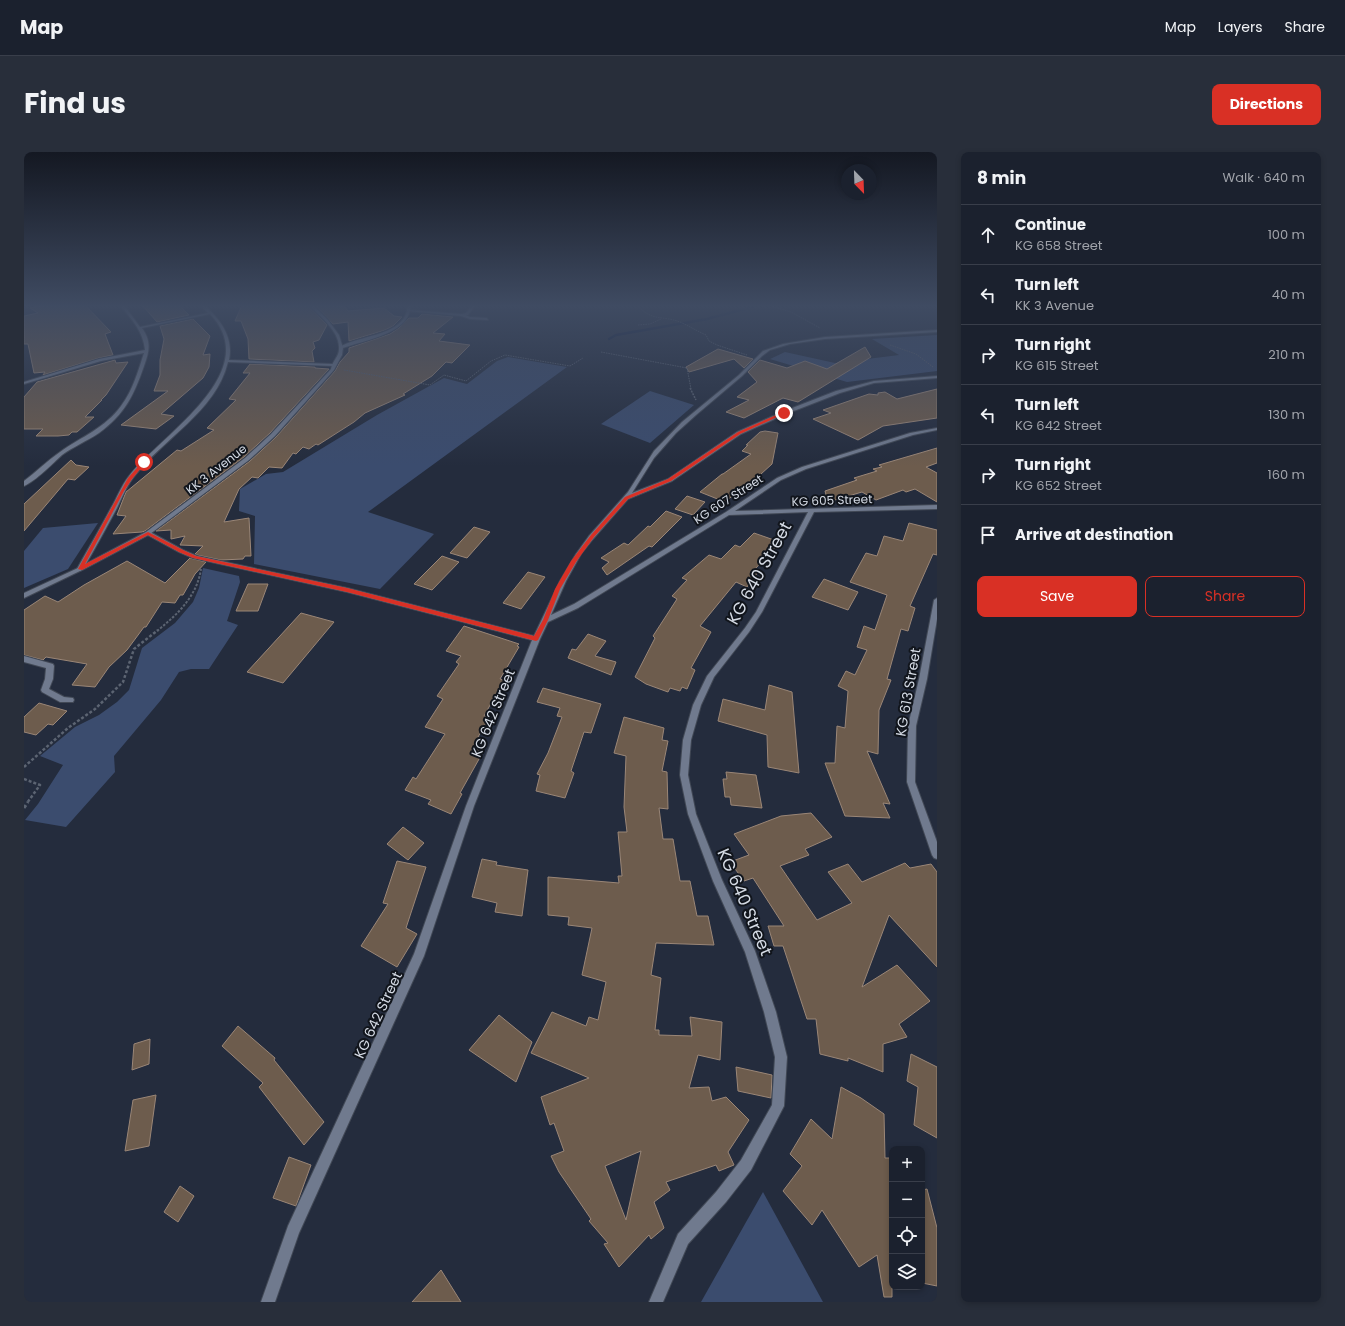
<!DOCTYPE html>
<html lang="en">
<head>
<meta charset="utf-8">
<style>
  body { margin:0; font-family:Poppins,sans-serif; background:#282e3a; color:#f1f3f6 }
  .controls { position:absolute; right:12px; bottom:12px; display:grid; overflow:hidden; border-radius:8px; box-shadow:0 2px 6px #0003 }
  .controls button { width:36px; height:36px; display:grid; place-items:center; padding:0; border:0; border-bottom:1px solid #393e4a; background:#1b212e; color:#f1f3f6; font:20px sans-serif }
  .compass { position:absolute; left:817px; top:12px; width:36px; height:36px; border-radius:50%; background:#1b212e; box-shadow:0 2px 6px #0003; rotate:157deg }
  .stop { position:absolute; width:12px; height:12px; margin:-9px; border:3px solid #d93025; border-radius:50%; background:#fff }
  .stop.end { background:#d93025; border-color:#fff; box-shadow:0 1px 4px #0008 }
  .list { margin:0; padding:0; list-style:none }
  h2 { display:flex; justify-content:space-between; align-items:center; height:52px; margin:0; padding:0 16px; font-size:17px }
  h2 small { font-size:13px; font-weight:400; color:#a0a3aa }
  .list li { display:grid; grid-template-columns:26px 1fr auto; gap:12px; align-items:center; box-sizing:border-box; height:60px; padding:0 16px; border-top:1px solid #393e4a }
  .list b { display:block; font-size:15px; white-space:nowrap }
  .list p { margin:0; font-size:13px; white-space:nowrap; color:#a0a3aa }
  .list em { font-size:13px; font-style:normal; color:#a0a3aa }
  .actions { display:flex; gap:8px; padding:12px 16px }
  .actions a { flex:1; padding:9px 0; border:1px solid #d93025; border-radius:8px; text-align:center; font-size:14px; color:#d93025 }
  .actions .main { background:#d93025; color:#fff }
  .icon { flex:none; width:22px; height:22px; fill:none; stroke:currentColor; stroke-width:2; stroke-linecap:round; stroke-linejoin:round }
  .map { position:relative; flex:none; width:913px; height:1150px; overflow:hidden; border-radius:8px }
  header { display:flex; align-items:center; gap:24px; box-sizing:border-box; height:56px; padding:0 20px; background:#1b212e; border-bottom:1px solid #393e4a }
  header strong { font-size:19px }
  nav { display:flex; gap:22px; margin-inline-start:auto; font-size:14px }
  .intro { display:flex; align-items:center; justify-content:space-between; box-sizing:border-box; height:96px; padding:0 24px }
  h1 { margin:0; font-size:28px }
  .button { padding:10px 18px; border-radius:8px; background:#d93025; color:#fff; font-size:14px; font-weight:700 }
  main { display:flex; gap:24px; padding:0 24px }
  aside { flex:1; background:#1b212e; border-radius:8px; box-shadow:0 2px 6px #0003 }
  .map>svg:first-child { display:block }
  .green { fill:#3b4c6e }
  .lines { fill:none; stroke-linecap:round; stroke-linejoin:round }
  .stream { stroke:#09183b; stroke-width:2.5 }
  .building { fill:#6d5c4d; stroke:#9a8677; fill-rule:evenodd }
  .service-casing { stroke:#414855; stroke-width:2 }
  .minor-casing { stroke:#414855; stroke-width:2 }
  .tertiary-casing { stroke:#414855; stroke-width:2 }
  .path-far4 { stroke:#5c6472; stroke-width:1; stroke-dasharray:1.5 1; stroke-linecap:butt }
  .path-far3 { stroke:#5c6472; stroke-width:1.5; stroke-dasharray:2 1; stroke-linecap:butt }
  .path-far2 { stroke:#5c6472; stroke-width:2; stroke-dasharray:2.5 1.5; stroke-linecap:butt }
  .path-far1 { stroke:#5c6472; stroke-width:2.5; stroke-dasharray:3 2; stroke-linecap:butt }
  .path { stroke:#5c6472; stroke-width:3; stroke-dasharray:3.5 2.5; stroke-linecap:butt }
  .service { fill:#707a8e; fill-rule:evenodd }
  .minor { fill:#707a8e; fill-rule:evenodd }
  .tertiary { fill:#707a8e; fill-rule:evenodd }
  .route { fill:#d93025 }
  .labels { text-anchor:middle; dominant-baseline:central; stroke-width:4; stroke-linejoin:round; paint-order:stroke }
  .far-street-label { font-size:12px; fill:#d5dbe5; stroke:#11151c }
  .street-label { font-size:14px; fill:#d5dbe5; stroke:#11151c }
  .near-street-label { font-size:17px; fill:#d5dbe5; stroke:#11151c }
</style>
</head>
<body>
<header>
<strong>Map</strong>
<nav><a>Map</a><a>Layers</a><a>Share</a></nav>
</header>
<div class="intro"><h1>Find us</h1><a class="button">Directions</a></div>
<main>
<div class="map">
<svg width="913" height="1150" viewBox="0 0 913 1150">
  <rect width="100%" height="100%" fill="#242c3d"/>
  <!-- green -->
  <g class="green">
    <path d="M913,183V219L823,230L746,207L761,200L811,211L875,203L848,187Z"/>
    <path d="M484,205L543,215L344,360L410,382L356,437L230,412L231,364L215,359L216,337L242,322L259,320L353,263L420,226L443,232L473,209Z"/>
    <path d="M626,239L670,253L626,291L577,272Z"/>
    <path d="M74,371L44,417L0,436V399L19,376Z"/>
    <path d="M179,416L215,424L216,430L203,469L214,473L185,517H167L155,520L137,548L90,604L91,620L42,675L1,668L14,652L39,613L16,604L51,575L75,563L93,550L105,538L118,496L151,471L169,450L175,436Z"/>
    <path d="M739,1040L799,1150H677Z"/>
  </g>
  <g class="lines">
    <!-- stream -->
    <path class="stream" d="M585,187L592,183L683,167L735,153"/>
  </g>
  <!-- building -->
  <g class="building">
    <path d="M24,153H61L87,180L81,182L89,203L75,206L19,223L21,220L10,221L4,192H0V164L14,161L6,156Z"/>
    <path d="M118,153H155L165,163L133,170Z"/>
    <path d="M218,153H284L303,173L295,188L289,190L291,196L288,199L290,210L225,207L224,187L217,169H211Z"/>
    <path d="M291,153H314L316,155L320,154L324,159L360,156L370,164L378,165L369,174L361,178L325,189L324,170L309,172Z"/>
    <path d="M398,162L429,165L409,181L421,182L415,189L446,193L428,211L422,210L408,224L379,242L381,243L341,261L330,270L294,293L292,292L285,297L279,295L272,302L269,301L258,316L245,315L234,326L228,325L215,337L200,370L225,366L227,404H221L219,407L197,408L173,403L171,402L179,394L156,393L161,384L147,387V378L132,379L226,309L252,285L311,219L316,210L325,200V196L366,182L375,176L385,166H394Z"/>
    <path d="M169,167L186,184L179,203L186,202L185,215L179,226L137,262L150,264L132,277L97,273L144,239H130L136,223V208L140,187L136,174Z"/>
    <path d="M841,195L847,205L774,250L759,246L720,266L702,260L725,248L713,245L733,230L724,220L736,208L763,216L781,209L803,217Z"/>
    <path d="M694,197L729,207L720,216L710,207L665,220L662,215Z"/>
    <path d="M91,208L92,211L104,210L82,243L77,248H78L61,265H70L53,280H48L45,283L34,284H12L19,277H0V245L13,230Z"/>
    <path d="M226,212L291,215V216L305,217L246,281L220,305L121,379L118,380L89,382L102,364L93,363L102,340L153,298L157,299L190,278L183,276L212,248L205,247L226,221H219Z"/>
    <path d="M913,237V266L859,274L834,288L789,267L807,261L799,258L845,242L854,243V241L861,240L873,247Z"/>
    <path d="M741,279L754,281L748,312L715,342L712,341L701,350L676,340L698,322H699L727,302L718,299L724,293H722L736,280Z"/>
    <path d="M913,296V311L902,315L913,321V350L891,337L882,340L879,338L852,348L838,340L804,350L801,339L833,328L830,326L853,319L849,317L858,315L855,313Z"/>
    <path d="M47,308L52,313L65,315L51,328L44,327L0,379V352Z"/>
    <path d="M663,344L681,350L669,363L651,357Z"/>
    <path d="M642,359L658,365L628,395L625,394L583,423L578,416L585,410L577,406L600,391L604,393L624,374L626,375Z"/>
    <path d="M885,371L913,378V403L909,402L886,454L891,456L884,479L877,477L863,527L867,528L855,558L854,602L843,599L866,652L859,651L866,666L821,664L801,611H811L813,574L821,576L824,539L814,534L822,519L831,523L843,498L833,495L840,474L851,478L863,443L826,430L842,401L853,404L860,384L879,389Z"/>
    <path d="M450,375L466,380L443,406L426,401Z"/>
    <path d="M730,381L750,388L745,393L751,396L730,418L734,420L723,435L712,430L676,474L687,480L667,516L671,518L663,537L658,535L656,539L646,536L644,540L622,532L611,525L631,486L629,484L653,447L648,444L663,428L658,426L685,403L697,407L711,393L716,395Z"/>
    <path d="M418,404L435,410L408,438L390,432Z"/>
    <path d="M166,406L182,410L171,422L159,443H156L151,451L138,450L122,475H120L103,498L85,515L71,535L48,533L63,512L22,505L19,508L0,503V458L21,444L34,450L60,433L103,409L141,431Z"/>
    <path d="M504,420L521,425L497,457L479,451Z"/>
    <path d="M800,427L834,440L824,458L788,445Z"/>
    <path d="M224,432H244L234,459H212Z"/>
    <path d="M277,461L310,470L259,531L223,520Z"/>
    <path d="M440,474L495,492L493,494L495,495L476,527L480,528L460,564L465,566L454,585L458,586L452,597L459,600L436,641L438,642L427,662L404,652L407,648L381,638L389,625L392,627L421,582L401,575L419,547L413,544L435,512L432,510L437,504L422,499Z"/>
    <path d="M564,482L582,489L571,504L592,510L587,523L544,506L548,497L552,498Z"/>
    <path d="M745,533L768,540L775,621L744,615L743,583L694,569L699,547L741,558Z"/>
    <path d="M519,536L577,552L567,581L560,580L547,619L550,621L541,646L512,639L516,623L513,622L524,601L538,565L533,564L536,556L513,550Z"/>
    <path d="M15,551L43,559L29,573L24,572L12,583L0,580V565Z"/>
    <path d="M600,565L640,576L638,588L644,589L638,619L643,620L644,657L635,656L639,687H649L656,729H666L673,764H684L690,793L632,791L627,823L637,826L631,878H635V883L668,884L666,865L698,870L696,908L674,903L665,936L685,935L688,949L702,945L725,968L704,1000L710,1013L695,1019L692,1013L642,1030L646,1038L630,1050L640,1076L627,1087L625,1083L595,1115L580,1092L584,1091L565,1069L567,1067L535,1020L527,1004L540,999L530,971L526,973L517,945L565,926L507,901L528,860L562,874L565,865L574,868L582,830L558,823L568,776L544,773L545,765L524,763V725L595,731L594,724H598L594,680H603L600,655L602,604L590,601ZM617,999L602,1068L581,1014Z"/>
    <path d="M702,620L732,623L738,656L707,653L706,645H701L699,627H703Z"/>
    <path d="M787,661L808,685L781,697L785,703L756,714L793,768L828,751L804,720L824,712L838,730L881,711L886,716L907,712L913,720V815L865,763L838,835L873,813L906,849L875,872L883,885L859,892V920L824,906V909L796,902L792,867H783L759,794H750L744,774H760L729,726L720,729L706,710L725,703L710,682L757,664Z"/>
    <path d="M379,675L400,691L384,708L363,692Z"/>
    <path d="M458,707L473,710L472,713L504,718L498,764L471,760L473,751L448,745Z"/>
    <path d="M373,709L402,715L382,776L393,782L373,815L337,794L364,752L359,751Z"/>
    <path d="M475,863L508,890L492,930L445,898Z"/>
    <path d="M214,874L251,906L250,908L300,970L280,993L235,935L239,931L198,894Z"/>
    <path d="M126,887L125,912L108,918L110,892Z"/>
    <path d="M887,902L913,915V986L890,973L894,935L883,929Z"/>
    <path d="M712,915L748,923L747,946L714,939Z"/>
    <path d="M817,935L837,946L860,962L861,1006H868V1145H860L853,1103L835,1115L798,1058L788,1073L759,1039L778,1014L766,1002L787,967L808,987Z"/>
    <path d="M132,943L125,994L101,999L109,948Z"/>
    <path d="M265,1005L287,1013L272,1054L249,1046Z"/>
    <path d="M156,1034L170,1044L154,1070L140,1060Z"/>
    <path d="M903,1037L913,1076V1134L898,1131V1038Z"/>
    <path d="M417,1118L437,1150H388Z"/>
  </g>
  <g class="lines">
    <defs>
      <g id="service">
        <path d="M448,153H452L444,163H442L446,165L463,166L464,168L446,167L437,164L383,159L385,158L438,162L442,161Z"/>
        <path d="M0,504L29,512L30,514L29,527L25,537L40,545L49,546L50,548L49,550H36L18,540L17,538L21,527L22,516L0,510Z"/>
      </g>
      <g id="minor">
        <path d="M96,153H100L116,175L184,161L176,153H180C196,167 210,185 205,208L309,212L311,213L309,214L204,210C192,260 138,287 109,326C102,335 98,346 93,356C82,376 71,397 59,417L56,419L53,417C64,397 76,377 87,356C93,346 97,334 105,324C136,284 242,220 186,162L118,176C128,190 125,200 120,214C110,243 101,262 75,281C63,289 49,295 38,303C28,312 12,329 0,334V329C12,320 23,309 36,300C57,285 81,276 97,254C109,238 114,219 120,201L77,209L0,232V230L75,207L121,198C119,179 108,168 96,153Z"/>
        <path d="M383,153H387C386,156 386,160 385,162C377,183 338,189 319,196L316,195C333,184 373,184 382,162C383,160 383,156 383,153Z"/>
        <path d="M913,178V180L801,187L766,192L746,198L738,204L718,224L672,263L652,281L630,306L608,341L644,327L713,280L758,260L812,239L850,229L913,224V226L850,231L816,241L762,262L717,282L648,329L604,347L569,387L557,402L542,429L527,463L550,452L702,360L753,326L778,315L886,281L913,276V278L889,283L782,317L757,328L711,359L913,353V357L790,360L738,460L725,480L690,525L677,553L667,588L664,623L672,662L698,728L731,799L752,860L763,905L760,954L727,1018L702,1050L664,1092L639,1150H625L654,1082L692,1040L717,1008L748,953L751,905L740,860L721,800L689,729L664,662L656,623L659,588L669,553L683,524L721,476L732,460L784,360L705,363L554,456L524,470L516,487L450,654L400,804L275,1081L251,1150H237L264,1074L390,802L442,654L508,488L323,440L169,406L155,400L122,382V380H126L159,398L173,404L323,436L510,484L536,429L552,402L565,384L604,340L630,299L658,270L715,223L739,199L759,192L801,185Z"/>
        <path d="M913,446V467L903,527L892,574L891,630L913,690V707L910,706L908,703L883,630L884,574L895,527L910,448Z"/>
      </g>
      <path id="tertiary" d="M285,153H289L304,168L315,183L319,196L318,203L310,218L251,284L225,308L126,382L58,418L0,446V441L54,416L122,380L221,306L247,282L307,217C308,209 315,205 315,197C316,179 296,165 285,153Z"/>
    </defs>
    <!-- service casing -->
    <use href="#service" class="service-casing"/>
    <!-- minor casing -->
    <use href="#minor" class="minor-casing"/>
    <!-- tertiary casing -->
    <use href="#tertiary" class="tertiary-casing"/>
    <!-- path-far4 -->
    <g class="path-far4">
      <path d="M613,153C628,170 638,163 656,170C665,174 673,179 682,183L685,189L693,193L723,203"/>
      <path d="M744,153L767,160L796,176"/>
      <path d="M614,173L626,172L637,167"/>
      <path d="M866,193L892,202L909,215"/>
      <path d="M577,200L663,216L667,237"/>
      <path d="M320,218L406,233L420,223L442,229L467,209L481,203L546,214L559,206"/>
    </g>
    <!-- path-far3 -->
    <path class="path-far3" d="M666,236L672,248"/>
    <!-- path-far2 -->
    <path class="path-far2" d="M133,479C154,462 173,444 177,417"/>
    <!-- path-far1 -->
    <g class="path-far1">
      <path d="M0,615L44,576L71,557L99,530L110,497L134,478"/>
      <path d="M0,627L16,633L3,651"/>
    </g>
    <!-- path -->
    <path class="path" d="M0,656L4,650"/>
    <!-- service -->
    <use href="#service" class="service"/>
    <!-- minor -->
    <use href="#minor" class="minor"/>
    <!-- tertiary -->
    <use href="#tertiary" class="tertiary"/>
  </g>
  <!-- sky -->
  <linearGradient id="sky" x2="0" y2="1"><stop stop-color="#141822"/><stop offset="0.49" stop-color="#3f4b62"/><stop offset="1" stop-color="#3f4b62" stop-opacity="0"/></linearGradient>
  <rect width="913" height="314" fill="url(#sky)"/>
  <!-- route -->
  <path class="route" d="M759,260L762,261L716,282L647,329L604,347L570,385L552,410L536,437L524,468L514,488L512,489L323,440L169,406L155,400L124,383L58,418L54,417L104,326L120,308L122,310L108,327L100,339L61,412L124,380L159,398L172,404L323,436L510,484L519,468L531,437L547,409L567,383L601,345L644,327L714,280Z"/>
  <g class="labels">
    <!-- far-street labels -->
    <g class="far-street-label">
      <text transform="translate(192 317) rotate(-38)">KK 3 Avenue</text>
      <text transform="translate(704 347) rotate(-33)">KG 607 Street</text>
      <text transform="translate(808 348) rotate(-2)">KG 605 Street</text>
    </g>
    <!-- street labels -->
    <g class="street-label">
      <text transform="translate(884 540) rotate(-80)">KG 613 Street</text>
      <text transform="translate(469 561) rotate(-68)">KG 642 Street</text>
      <text transform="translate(354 863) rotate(-65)">KG 642 Street</text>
    </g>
    <!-- near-street labels -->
    <g class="near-street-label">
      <text transform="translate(735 421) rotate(-61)">KG 640 Street</text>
      <text transform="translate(721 750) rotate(67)">KG 640 Street</text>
    </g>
  </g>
</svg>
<div class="controls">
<button>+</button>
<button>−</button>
<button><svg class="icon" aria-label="locate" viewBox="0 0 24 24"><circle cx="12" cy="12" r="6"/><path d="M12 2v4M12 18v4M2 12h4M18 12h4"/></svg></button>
<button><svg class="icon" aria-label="layers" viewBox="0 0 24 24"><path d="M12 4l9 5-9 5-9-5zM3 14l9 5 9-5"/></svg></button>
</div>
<svg class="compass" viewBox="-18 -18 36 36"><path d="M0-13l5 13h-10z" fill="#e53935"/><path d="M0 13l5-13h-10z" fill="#a0a3aa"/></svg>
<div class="stop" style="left:120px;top:310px"></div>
<div class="stop end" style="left:760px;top:261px"></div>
</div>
<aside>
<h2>8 min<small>Walk · 640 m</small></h2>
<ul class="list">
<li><svg class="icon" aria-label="ahead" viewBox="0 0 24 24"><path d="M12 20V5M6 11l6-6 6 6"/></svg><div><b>Continue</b><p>KG 658 Street</p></div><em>100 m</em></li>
<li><svg class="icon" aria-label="left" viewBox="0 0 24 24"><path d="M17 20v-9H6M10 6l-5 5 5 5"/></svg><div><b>Turn left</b><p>KK 3 Avenue</p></div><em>40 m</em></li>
<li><svg class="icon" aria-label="right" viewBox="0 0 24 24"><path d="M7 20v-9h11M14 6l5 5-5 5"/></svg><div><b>Turn right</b><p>KG 615 Street</p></div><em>210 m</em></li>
<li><svg class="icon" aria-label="left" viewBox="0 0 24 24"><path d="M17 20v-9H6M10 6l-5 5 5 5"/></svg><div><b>Turn left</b><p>KG 642 Street</p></div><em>130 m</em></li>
<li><svg class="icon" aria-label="right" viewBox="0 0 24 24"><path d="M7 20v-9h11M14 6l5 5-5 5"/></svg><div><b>Turn right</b><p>KG 652 Street</p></div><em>160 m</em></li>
<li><svg class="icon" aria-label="arrive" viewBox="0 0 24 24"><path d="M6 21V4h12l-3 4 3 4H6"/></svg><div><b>Arrive at destination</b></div></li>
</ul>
<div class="actions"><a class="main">Save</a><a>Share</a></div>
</aside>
</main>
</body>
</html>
